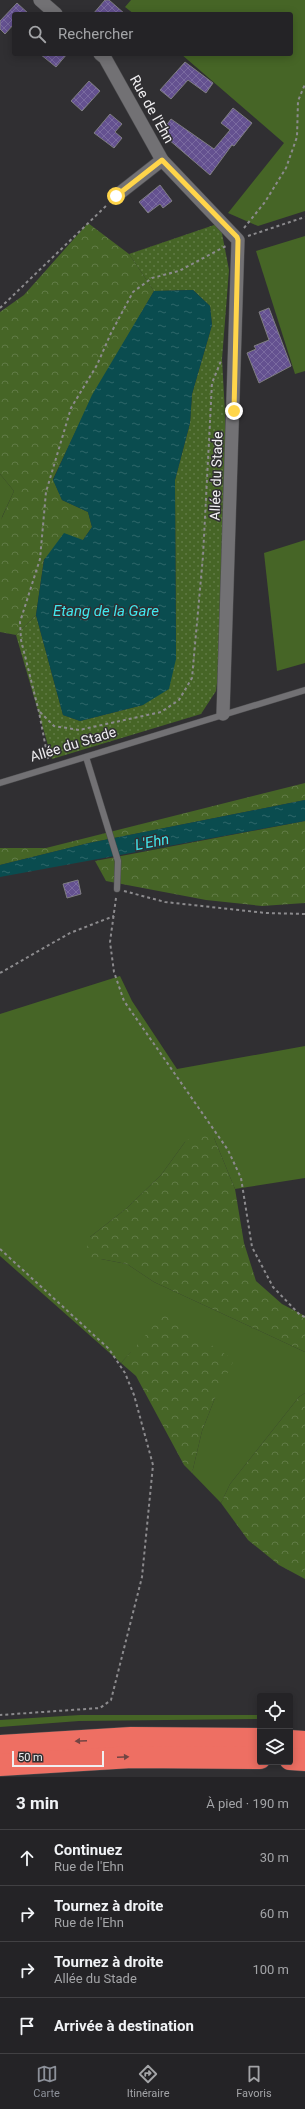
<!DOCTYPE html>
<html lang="fr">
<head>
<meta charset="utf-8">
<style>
  body { margin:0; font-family:Roboto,sans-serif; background:#302f32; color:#f1f3f6 }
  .controls { position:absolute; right:12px; bottom:12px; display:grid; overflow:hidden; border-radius:4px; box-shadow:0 2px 10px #0003 }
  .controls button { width:36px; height:36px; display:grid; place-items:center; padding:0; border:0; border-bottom:1px solid #414043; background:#242326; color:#f1f3f6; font:20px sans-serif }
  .scale { position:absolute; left:12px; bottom:10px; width:92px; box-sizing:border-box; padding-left:4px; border:2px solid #f0eff1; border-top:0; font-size:11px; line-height:14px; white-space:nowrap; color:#f0eff1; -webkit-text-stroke:3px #302f32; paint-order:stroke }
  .stop { position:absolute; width:12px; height:12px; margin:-9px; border:3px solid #ffd54a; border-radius:50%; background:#fff }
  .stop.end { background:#ffd54a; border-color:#fff; box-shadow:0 1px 4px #0008 }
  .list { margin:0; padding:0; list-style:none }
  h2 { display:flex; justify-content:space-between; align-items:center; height:52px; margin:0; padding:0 16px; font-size:17px }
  h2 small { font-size:13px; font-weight:400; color:#a3a4a7 }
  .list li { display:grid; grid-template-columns:26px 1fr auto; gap:12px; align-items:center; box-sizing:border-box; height:56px; padding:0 16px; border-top:1px solid #414043 }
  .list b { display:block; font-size:15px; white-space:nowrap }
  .list p { margin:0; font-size:13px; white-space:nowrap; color:#a3a4a7 }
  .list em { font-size:13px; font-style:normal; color:#a3a4a7 }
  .icon { flex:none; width:22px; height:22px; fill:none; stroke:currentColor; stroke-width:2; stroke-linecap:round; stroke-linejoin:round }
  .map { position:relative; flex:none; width:305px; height:1777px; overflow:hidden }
  .search { position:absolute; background:#242326; box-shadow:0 2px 10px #0003; left:12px; right:12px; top:12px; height:44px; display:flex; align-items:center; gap:10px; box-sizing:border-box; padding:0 14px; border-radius:4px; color:#a3a4a7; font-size:15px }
  .sheet { height:276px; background:#242326 }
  nav { display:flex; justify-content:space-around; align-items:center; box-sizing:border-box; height:56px; border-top:1px solid #414043; background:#242326; font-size:11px; color:#a3a4a7 }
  nav a { display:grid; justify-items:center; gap:2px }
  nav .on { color:#8c9099 }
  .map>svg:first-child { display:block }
  .green { fill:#466526 }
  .forest { fill:url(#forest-crowns) }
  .park { fill:url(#park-dots) }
  .water { fill:url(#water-ripples) }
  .building { fill:url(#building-cross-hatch); stroke:#7f7e82 }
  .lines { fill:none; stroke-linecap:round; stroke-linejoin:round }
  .lane-casing { stroke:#4c4c4e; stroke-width:7 }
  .street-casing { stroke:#4c4c4e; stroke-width:14 }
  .highway-casing { stroke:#4c4c4e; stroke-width:23 }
  .path { stroke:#8c8b8e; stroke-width:2; stroke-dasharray:3 3; stroke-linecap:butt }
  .lane { stroke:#727174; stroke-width:6 }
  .street { stroke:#727174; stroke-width:13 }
  .highway { stroke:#ee6f63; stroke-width:22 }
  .oneway { fill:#724543 }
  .route { stroke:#ffd54a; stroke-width:5 }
  .labels { text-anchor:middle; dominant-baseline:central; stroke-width:3; stroke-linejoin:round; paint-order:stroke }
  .street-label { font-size:14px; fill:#f0eff1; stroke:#302f32 }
  .water-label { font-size:15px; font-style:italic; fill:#40e7ee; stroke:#302f32 }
</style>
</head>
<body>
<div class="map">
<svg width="305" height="1777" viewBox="0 0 305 1777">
  <defs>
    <pattern id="forest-crowns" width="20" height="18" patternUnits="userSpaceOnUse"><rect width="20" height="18" fill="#466526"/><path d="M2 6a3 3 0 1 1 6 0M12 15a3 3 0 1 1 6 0" fill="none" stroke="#617b46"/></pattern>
    <pattern id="park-dots" width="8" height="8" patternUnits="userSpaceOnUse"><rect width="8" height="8" fill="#466526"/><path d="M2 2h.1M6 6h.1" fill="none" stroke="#617b46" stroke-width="1.8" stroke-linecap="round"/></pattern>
    <pattern id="water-ripples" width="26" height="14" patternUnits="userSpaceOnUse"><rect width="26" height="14" fill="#0a4c4f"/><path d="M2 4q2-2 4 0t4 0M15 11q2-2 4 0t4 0" fill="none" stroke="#2e6669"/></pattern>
    <pattern id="building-cross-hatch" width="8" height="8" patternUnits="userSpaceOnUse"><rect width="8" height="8" fill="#645190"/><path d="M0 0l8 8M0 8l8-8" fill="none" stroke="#7a6aa0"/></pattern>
  </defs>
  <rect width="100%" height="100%" fill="#302f32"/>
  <!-- green -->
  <g class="green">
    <path d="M131,0H305V211L258,226L228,213L284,143L181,54H291V14H134L125,7Z"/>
    <path d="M305,236V371L295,374L256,251Z"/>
    <path d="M0,474L14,491L2,517L0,533Z"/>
    <path d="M305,540V663L277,671L264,553Z"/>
    <path d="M120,976L132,1001L177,1069L305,1046V1178L235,1189L214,1138L185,1142L161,1175L127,1208L90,1237L92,1259H101L127,1264L154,1282L305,1352V1393L299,1397L230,1484L221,1503L192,1473L202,1431L215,1398L131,1352L121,1363L0,1256V1014Z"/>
    <path d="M80,1715H260V1719L79,1721L0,1727V1720Z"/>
  </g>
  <!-- forest -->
  <g class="forest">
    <path d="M88,223L129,254L154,291L93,395L53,479L62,500L88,512L92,527L83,540L44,559L36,615L16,635L0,632V522L14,491L0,474V312L24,295Z"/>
    <path d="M305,783V800L89,843L0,865V848H46Z"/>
    <path d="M305,821V903L262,906L206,900L106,881L95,861Z"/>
    <path d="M199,1131L214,1138L235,1189L244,1243L256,1281L282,1304L305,1316V1352L154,1282L127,1264L101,1259H92L86,1251L90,1237L127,1208L161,1175L185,1142Z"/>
    <path d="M164,1314L234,1360L215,1398L202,1431L192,1473L184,1465L136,1376L121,1363Z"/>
    <path d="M305,1393V1579L279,1565L248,1540L221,1503L230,1484L299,1397Z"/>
  </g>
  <!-- park -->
  <path class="park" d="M220,223L229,270L222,359L226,431L221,650L216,691L201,714L52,759L16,635L36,615L63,715L80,721L143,705L176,659L175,480L190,423L192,394L212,325L210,306L193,290L154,291L129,254Z"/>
  <!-- water -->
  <g class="water">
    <path d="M193,290L210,306L212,325L192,394L190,423L175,480L176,659L169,689L143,705L80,721L63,715L36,615L44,560L64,533L83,540L92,527L88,512L62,500L53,480L92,395L154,291Z"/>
    <path d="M305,800V821L0,877V865L89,843Z"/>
  </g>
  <!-- building -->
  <g class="building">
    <path d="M105,0H109L125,14H93Z"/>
    <path d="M17,3L29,14H14V24L5,34L0,29V21Z"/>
    <path d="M40,54H67L56,67Z"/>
    <path d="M185,62L213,83L206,93L188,80L171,99L160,90Z"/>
    <path d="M89,81L100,91L82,111L71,101Z"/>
    <path d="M233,108L252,123L234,146L232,145L210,175L168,139L170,136L162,131L171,119L214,149L230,130L221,123Z"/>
    <path d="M110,114L122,124L115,132L122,138L114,148L94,133Z"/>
    <path d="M160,185L172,201L163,208L160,204L148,213L139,202Z"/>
    <path d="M269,308L291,366L259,383L247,353L256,349L254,346L269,340L259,312Z"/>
    <path d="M78,880L81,894L67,898L63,884Z"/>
  </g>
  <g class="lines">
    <defs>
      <g id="lane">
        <path d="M86,757L118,861L117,889"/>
        <path d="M0,783L305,690"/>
      </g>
      <g id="street">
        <path d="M40,0L56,14"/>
        <path d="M100,54L105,58L162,160L238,240L223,714"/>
        <path d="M116,196L162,160"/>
      </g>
      <g id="highway">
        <path d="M290,1741L305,1742"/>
        <path d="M0,1746L131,1738L260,1739"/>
        <path d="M290,1759L305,1760"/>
        <path d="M0,1765L132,1757L260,1758"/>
      </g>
    </defs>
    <!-- lane casing -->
    <use href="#lane" class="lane-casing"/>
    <!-- street casing -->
    <use href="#street" class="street-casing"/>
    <!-- highway casing -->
    <use href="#highway" class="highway-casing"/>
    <!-- path -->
    <g class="path">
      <path d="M244,228L265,202L286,168L297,137L298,101L305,84"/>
      <path d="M248,236L305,217"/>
      <path d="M0,308L107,205"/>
      <path d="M40,712L54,726L79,730L161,712L179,700L192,678L203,556L212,383L221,361"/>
      <path d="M48,759L39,712L21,640L20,622L40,559L46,492L71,408L97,365L111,333L133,292L152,278L179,271L226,246"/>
      <path d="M124,891L165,902L266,913L305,914"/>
      <path d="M116,898L110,942L114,972L124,1001L228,1150L241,1178L252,1247L273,1287L300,1315L305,1317"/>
      <path d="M0,973L70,933L114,916"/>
      <path d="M0,1249L109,1349L125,1373L134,1395L153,1465L142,1577L111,1700L100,1708L0,1715"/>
    </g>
    <!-- lane -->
    <use href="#lane" class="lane"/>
    <!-- street -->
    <use href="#street" class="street"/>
    <!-- highway -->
    <use href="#highway" class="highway"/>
  </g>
  <!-- one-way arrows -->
  <defs><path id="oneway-solid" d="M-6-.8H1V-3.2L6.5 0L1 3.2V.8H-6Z"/></defs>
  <g class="oneway">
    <use href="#oneway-solid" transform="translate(81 1741) rotate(177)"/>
    <use href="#oneway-solid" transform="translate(123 1757) rotate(-3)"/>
  </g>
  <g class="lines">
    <!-- route -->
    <path class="route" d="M116,196L162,160L237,237L238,240L234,411"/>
  </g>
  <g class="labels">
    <!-- street labels -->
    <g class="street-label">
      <text transform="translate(152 109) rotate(61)">Rue de l'Ehn</text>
      <text transform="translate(216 476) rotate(-88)">Allée du Stade</text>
      <text transform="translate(73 744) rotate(-17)">Allée du Stade</text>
    </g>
    <!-- water labels -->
    <g class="water-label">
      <text x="106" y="611">Etang de la Gare</text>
      <text transform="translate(152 842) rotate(-11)">L'Ehn</text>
    </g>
  </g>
</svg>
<div class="controls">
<button><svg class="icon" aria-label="locate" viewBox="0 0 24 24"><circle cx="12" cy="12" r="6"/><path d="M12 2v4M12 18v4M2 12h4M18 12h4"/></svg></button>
<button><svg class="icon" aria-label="layers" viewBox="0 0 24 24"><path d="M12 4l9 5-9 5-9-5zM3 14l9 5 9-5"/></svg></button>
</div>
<div class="scale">50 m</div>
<div class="stop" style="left:116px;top:196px"></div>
<div class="stop end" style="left:234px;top:411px"></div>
<div class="search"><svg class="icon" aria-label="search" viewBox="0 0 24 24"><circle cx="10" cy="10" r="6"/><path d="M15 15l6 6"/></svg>Rechercher</div>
</div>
<section class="sheet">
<h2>3 min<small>À pied · 190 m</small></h2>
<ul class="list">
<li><svg class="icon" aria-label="ahead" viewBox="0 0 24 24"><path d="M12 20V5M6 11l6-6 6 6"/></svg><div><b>Continuez</b><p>Rue de l'Ehn</p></div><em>30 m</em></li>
<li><svg class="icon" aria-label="right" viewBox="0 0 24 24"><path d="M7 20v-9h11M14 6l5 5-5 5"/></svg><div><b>Tournez à droite</b><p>Rue de l'Ehn</p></div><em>60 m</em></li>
<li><svg class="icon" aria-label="right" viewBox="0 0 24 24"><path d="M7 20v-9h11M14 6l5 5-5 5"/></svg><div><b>Tournez à droite</b><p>Allée du Stade</p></div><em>100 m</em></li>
<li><svg class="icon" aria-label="arrive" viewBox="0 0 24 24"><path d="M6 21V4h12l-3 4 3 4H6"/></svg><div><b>Arrivée à destination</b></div></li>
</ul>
</section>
<nav>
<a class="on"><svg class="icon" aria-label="map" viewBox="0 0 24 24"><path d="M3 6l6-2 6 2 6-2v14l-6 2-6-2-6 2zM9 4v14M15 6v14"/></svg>Carte</a>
<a><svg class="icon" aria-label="directions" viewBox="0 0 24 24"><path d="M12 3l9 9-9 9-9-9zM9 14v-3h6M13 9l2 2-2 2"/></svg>Itinéraire</a>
<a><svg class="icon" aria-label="saved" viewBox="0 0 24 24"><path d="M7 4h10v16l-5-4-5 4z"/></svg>Favoris</a>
</nav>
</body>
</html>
